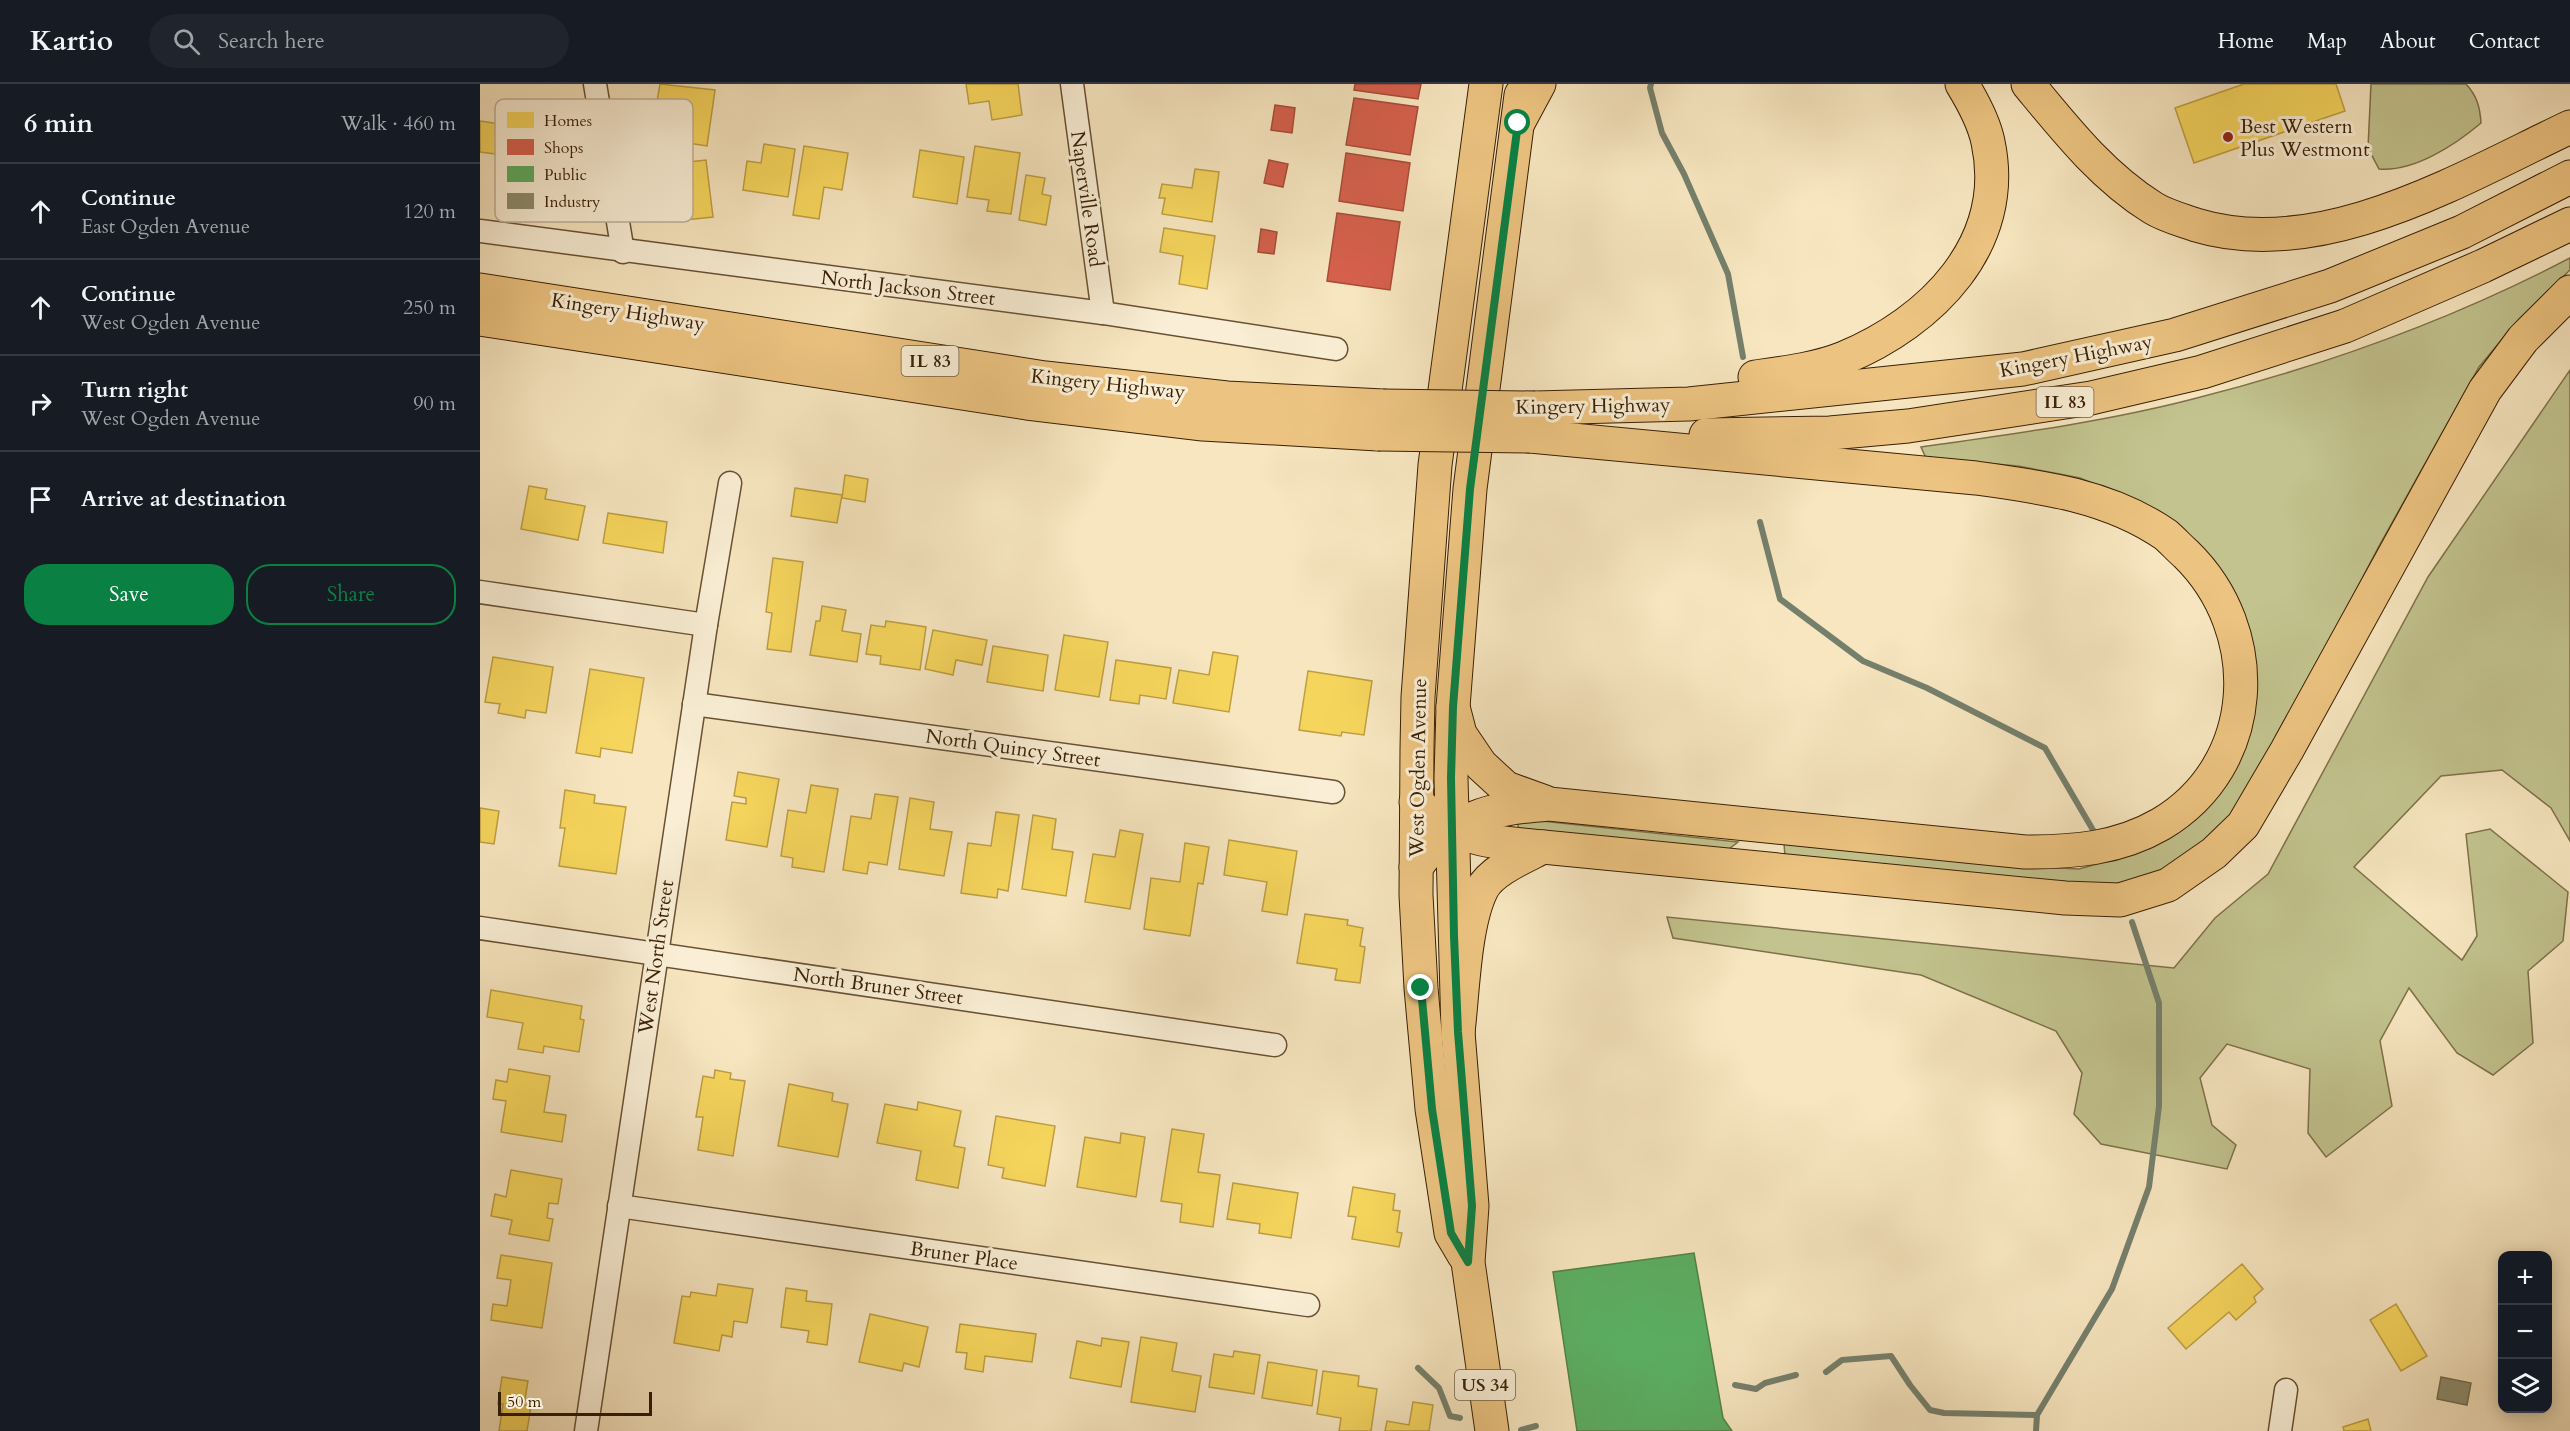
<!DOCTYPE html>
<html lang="en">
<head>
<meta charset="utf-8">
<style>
  body { margin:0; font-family:Cardo,serif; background:#20242c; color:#f1f3f6 }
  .controls { position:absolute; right:18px; bottom:18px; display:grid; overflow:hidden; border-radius:12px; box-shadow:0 3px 15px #0003 }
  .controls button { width:54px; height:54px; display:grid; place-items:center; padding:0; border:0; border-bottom:2px solid #363941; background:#171b24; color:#f1f3f6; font:30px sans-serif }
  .scale { position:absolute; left:18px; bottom:15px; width:154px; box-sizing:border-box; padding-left:6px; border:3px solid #391f04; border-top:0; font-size:16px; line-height:21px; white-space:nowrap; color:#391f04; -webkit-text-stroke:4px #faefd6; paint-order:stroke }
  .stop { position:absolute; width:18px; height:18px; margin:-14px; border:4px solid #0b8043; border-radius:50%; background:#fff }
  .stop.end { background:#0b8043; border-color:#fff; box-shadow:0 2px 6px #0008 }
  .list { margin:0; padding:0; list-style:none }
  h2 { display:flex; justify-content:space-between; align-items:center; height:78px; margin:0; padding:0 24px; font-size:26px }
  h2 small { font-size:20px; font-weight:400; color:#9ea1a6 }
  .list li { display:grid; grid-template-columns:39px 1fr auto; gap:18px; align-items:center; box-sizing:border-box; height:96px; padding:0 24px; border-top:2px solid #363941 }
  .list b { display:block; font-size:22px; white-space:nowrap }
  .list p { margin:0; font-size:20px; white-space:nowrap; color:#9ea1a6 }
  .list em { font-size:20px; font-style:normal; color:#9ea1a6 }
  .actions { display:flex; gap:12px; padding:18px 24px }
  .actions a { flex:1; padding:14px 0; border:2px solid #0b8043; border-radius:24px; text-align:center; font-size:21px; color:#0b8043 }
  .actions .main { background:#0b8043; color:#fff }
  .icon { flex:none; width:33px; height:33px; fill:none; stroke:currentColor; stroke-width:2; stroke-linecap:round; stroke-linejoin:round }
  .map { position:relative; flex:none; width:2090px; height:1347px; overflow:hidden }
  header { display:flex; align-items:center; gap:36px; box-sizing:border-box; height:84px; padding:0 30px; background:#171b24; border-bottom:2px solid #363941 }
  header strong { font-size:28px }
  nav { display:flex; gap:33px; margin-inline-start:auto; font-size:21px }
  .search { width:420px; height:54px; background:#20242c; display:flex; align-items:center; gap:15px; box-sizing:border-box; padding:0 21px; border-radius:33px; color:#9ea1a6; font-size:22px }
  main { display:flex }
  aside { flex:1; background:#171b24 }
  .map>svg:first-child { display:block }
  .green { fill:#c2c38e; stroke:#7e7149; stroke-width:1.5 }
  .homes { fill:#f6d55c; stroke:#bd9e42; stroke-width:1.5 }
  .shops { fill:#d6604d; stroke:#a74c37; stroke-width:1.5 }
  .public { fill:#5aae61; stroke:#508345; stroke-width:1.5 }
  .industry { fill:#8c8c6e; stroke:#736b4e; stroke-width:1.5 }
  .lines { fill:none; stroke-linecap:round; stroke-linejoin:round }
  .stream { stroke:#75806c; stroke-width:6 }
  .street-casing { stroke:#685133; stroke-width:25 }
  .primary-casing { stroke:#391f04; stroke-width:35 }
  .highway-casing { stroke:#391f04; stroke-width:35 }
  .street { stroke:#faefd6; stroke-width:22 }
  .primary { stroke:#ecc380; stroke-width:33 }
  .highway { stroke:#ecc380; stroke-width:33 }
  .highway-bridge-casing { stroke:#391f04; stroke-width:35; stroke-linecap:butt }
  .highway-bridge { stroke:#ecc380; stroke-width:33 }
  .route { stroke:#0b8043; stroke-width:8 }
  .poi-dot { fill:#8f2418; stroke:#faefd6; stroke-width:2 }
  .labels { text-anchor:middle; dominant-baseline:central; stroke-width:6; stroke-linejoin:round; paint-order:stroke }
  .shield { fill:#faefd6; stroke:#735d43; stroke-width:1.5 }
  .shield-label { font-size:18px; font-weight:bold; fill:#391f04 }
  .poi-label { font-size:20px; fill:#391f04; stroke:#faefd6; text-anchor:start }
  .street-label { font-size:20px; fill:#391f04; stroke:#faefd6 }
  .key { fill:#faefd6; stroke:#c0b197; stroke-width:1.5 }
  .key-label { font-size:16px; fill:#391f04 }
</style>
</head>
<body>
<header>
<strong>Kartio</strong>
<div class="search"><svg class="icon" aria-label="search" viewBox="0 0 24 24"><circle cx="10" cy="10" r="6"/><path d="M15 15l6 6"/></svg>Search here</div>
<nav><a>Home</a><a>Map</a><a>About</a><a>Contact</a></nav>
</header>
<main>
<aside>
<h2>6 min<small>Walk · 460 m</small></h2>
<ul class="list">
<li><svg class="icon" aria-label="ahead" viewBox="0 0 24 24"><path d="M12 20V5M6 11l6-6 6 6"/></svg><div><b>Continue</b><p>East Ogden Avenue</p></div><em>120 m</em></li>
<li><svg class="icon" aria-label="ahead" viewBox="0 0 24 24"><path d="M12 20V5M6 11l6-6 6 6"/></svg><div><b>Continue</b><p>West Ogden Avenue</p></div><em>250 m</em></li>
<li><svg class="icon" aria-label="right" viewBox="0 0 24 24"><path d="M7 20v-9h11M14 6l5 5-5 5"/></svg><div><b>Turn right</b><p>West Ogden Avenue</p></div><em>90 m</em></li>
<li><svg class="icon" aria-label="arrive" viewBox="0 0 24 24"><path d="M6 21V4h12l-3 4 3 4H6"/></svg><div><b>Arrive at destination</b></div></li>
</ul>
<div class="actions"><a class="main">Save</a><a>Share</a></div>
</aside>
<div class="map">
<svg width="2090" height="1347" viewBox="0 0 2090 1347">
  <rect width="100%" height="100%" fill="#f7e6c0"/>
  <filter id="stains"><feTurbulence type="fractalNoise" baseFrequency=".00333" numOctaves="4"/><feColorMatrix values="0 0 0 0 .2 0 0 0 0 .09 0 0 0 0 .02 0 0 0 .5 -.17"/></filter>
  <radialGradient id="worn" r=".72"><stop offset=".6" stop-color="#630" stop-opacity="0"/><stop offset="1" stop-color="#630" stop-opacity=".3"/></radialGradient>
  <!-- green -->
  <g class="green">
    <path d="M1891,0H1986C1997,12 2000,23 2001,39C1975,61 1934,88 1899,85L1888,64Z"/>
    <path d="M2090,174V186L2039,235L1999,283L1899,462L1788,674L1755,729L1722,761L1690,782L1656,797L1623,804L1305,773L1304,759L1538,782L1599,785L1632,776L1744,699L1762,526L1747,495L1724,467L1652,415L1600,394L1538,382L1446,374L1441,363C1532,350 1624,338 1713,315C1844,282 1971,236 2090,174Z"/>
    <path d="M2090,286V757L2071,724L2022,686L1961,692L1874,783L1982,876L1997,852L1986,750L2010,745L2088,808L2083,857L2048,887L2053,959L2013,991L1977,969L1929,904L1900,957L1912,1022L1846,1073L1828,1049L1830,985L1747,960L1720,994L1732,1041L1756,1061L1747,1085L1621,1060L1594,1030L1602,989L1576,947L1441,891L1193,854L1187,833L1694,884L1735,834L1788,790L1948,493Z"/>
    <path d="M1037,736H1052L1258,758L1245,768L1039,746Z"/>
  </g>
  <!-- homes -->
  <g class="homes">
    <path d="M180,0L235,6L227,62L195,57L199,26L176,23Z"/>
    <path d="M486,0H538L542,31L512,36L509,17L489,20Z"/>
    <path d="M1764,0H1856L1865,27L1714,79L1695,24Z"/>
    <path d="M0,37L34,42L30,72L0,68Z"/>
    <path d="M284,60L315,65L308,113L263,106L267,77L281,79Z"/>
    <path d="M324,62L368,69L362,106L344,103L339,135L313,131Z"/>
    <path d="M495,62L540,69L531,130L507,127L509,116L487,113Z"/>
    <path d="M440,66L484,73L477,120L433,113Z"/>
    <path d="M226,76L233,133L205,136L203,115L194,116L190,80Z"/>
    <path d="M715,85L739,88L732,138L682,130L685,114H679L682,100L712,104Z"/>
    <path d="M546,91L565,94L562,110L571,112L566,141L539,136Z"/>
    <path d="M684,144L735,152L727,205L699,200L703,172L680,168Z"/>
    <path d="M365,391L388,395L385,418L362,414Z"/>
    <path d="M49,402L67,405L65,415L105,422L98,456L41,445Z"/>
    <path d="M315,404L362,411L357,439L311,432Z"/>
    <path d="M128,429L187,438L183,469L123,459Z"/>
    <path d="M293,474L323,478L311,568L287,565L292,529L286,528Z"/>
    <path d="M342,522L366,526L362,547L381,550L377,578L330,571L336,537H340Z"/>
    <path d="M406,537L446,543L440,586L400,580L401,572L386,570L391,541L405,543Z"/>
    <path d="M453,546L507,556L502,581L476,576L473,591L445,585Z"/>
    <path d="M584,551L628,558L619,613L575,606Z"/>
    <path d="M513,562L568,571L563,607L507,598Z"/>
    <path d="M733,568L758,572L749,628L693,619L699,586L729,591Z"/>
    <path d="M13,573L73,583L66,629L46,626L45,634L18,629L20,620L5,618Z"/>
    <path d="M636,576L691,584L686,615L660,611L659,620L630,616Z"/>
    <path d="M110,585L164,594L152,669L121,664L120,673L96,669Z"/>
    <path d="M828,587L892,597L884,651L862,648L861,652L819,646Z"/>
    <path d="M258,688L299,695L287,763L246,756L252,718L266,720V714L254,712Z"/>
    <path d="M331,701L358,705L344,788L312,783L313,774L301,772L308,726L326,729Z"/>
    <path d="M85,706L115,711L114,719L146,723L136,790L79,782L85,744H80Z"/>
    <path d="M395,710L418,713L407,781L389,778L387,790L363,786L371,732L391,735Z"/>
    <path d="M430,714L454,718L450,745L472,748L464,792L419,785Z"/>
    <path d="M0,724L19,727L14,760L0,758Z"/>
    <path d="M516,728L539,731L528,807L518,805L517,814L481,809L488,759L511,762Z"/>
    <path d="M553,731L576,735L572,765L593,768L586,812L542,805Z"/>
    <path d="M640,746L663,750L650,825L605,818L613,770L635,773Z"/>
    <path d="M749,756L817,767L807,831L782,827L787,798L744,791Z"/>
    <path d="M705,759L729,763L723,800L718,799L710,852L664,845L671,794L700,798Z"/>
    <path d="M825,830L868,836L867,841L883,844L880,862L885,863L880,899L855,896L857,885L817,879Z"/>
    <path d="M11,906L102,922L100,935L104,936L99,968L64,962L63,969L38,965L43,939L7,933Z"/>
    <path d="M29,985L70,992L64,1028L86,1031L82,1058L21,1048L26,1017L13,1015L16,996L27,998Z"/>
    <path d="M235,986L251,989L250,995L265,997L253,1072L218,1066L223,1033H216L223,992L234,994Z"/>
    <path d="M309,1000L353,1009L352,1017L368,1020L358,1073L298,1062Z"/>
    <path d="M438,1018L481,1027L474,1062L485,1064L478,1104L436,1096L441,1067L397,1059L405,1020L437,1026Z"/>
    <path d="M516,1032L575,1042L565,1102L522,1094L524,1084L508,1081Z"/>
    <path d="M692,1045L724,1050L718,1088L740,1091L733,1143L700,1138L702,1120L681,1117Z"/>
    <path d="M641,1049L665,1053L656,1113L597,1103L605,1053L640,1059Z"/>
    <path d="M31,1086L82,1095L78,1120L69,1119L67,1134L73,1135L69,1157L29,1150L32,1136L11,1132L15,1110L26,1113Z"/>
    <path d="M753,1099L818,1109L811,1154L779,1149L780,1140L747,1135Z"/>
    <path d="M873,1103L915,1110L913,1126L920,1127L917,1148L922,1149L919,1163L872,1155L876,1133L868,1132Z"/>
    <path d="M21,1171L72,1179L62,1244L11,1236L13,1220L27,1222L31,1196L17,1194Z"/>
    <path d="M1762,1180L1783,1205L1774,1213L1776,1218L1756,1236L1749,1228L1706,1265L1688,1244Z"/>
    <path d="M238,1200L273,1205L267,1239L254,1237L252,1253L242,1251L239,1267L194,1259L202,1212L210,1213L211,1208L236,1212Z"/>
    <path d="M306,1204L327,1207L326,1217L352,1220L347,1261L327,1258L329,1247L301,1243Z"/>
    <path d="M1916,1220L1947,1272L1921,1287L1890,1236Z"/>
    <path d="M390,1230L448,1243L439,1283L424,1279L422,1287L379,1278Z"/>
    <path d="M480,1240L556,1250L552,1278L505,1272L503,1288L485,1285L487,1269L476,1268Z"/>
    <path d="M661,1253L697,1259L692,1287L721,1292L715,1328L651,1318Z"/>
    <path d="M622,1254L649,1258L641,1303L590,1294L597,1257L621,1262Z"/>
    <path d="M754,1267L780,1271L774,1310L729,1303L734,1270L753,1273Z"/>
    <path d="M788,1278L837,1286L832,1322L782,1314Z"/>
    <path d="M843,1287L879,1292L878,1302L897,1305L891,1347H859L861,1334L837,1330Z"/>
    <path d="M22,1293L48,1297L44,1321L51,1322L47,1347H19L23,1320H18Z"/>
    <path d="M933,1318L953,1321L949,1347H905L907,1337L929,1341Z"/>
    <path d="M1888,1335L1891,1347H1864L1863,1343Z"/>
  </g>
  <!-- shops -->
  <g class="shops">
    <path d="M875,0H941L938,15L874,6Z"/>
    <path d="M874,14L938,23L930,71L866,61Z"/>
    <path d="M795,21L815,24L812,49L791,46Z"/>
    <path d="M866,69L930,79L923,127L859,117Z"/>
    <path d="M789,76L808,80L803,103L784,99Z"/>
    <path d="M857,129L920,138L910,206L847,197Z"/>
    <path d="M781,145L797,148L794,170L778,168Z"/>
  </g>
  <!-- public -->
  <path class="public" d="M1214,1169L1243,1334L1252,1347H1097L1073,1188Z"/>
  <!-- industry -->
  <path class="industry" d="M1961,1293L1991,1299L1987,1321L1957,1315Z"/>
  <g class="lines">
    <!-- stream -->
    <g class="stream">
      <path d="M1171,0L1170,4L1182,49L1204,90L1248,190L1263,273"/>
      <path d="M1280,438L1300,515L1383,577L1447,604L1565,664L1613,746"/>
      <path d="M938,1284L959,1304L970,1332L980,1334"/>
      <path d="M1346,1288L1362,1276L1411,1272L1430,1301L1450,1326L1464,1329L1557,1331"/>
      <path d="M1255,1301L1276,1305L1285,1299L1316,1291"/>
      <path d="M1041,1346L1056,1342"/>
      <path d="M1556,1347L1557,1331L1632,1205L1669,1103L1679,1022V919L1652,838"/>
    </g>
    <defs>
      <g id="street">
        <path d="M115,0L143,168"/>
        <path d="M592,0L623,229"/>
        <path d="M0,147L623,229L856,265"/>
        <path d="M0,508L226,541"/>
        <path d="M214,620L853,708"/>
        <path d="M0,844L795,961"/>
        <path d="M139,1122L828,1221"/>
        <path d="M106,1347L226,541L250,399"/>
        <path d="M1800,1347L1806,1306"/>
      </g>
      <g id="primary">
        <path d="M984,1171L971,1149L952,1025L941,904L936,811L937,665L938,613L955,381L1006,0"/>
        <path d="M1012,1347L988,1178L992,1122L978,948L971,694L973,623L990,405L1041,11"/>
      </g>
      <g id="highway">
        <path d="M1548,0C1586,46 1622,92 1673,124C1686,132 1702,136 1716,141C1841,179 1980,95 2090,43"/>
        <path d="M1038,39L1059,0"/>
        <path d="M0,206L565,294L747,314L903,322"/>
        <path d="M0,235L547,319L723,340L898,350"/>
        <path d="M1275,293C1304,289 1337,285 1364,274C1451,238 1530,160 1508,58C1504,38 1493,18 1482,0"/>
        <path d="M1055,324L1209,320L1543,285L1695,251L1850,202L1982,148L2090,93"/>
        <path d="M1226,351L1350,349L1428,342L1611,314L1722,288L1865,242L2003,182L2090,140"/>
        <path d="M973,623L980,650L1001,681L1026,704L1065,718"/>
        <path d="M936,718C979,758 1008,757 1063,763L1585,814L1640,816L1688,801L1734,769L1763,741L1807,666L2005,306L2043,255L2090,208"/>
        <path d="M936,783C975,731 1008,725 1069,720L1545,768C1593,768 1638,765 1681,740C1780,681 1785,547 1706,470C1699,464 1693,457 1686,451C1630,412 1563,403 1496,394L1050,352"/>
        <path d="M978,948C983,908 984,841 1002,805C1012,786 1044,773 1063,763"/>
      </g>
    </defs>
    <!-- street casing -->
    <use href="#street" class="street-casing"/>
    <!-- primary casing -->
    <use href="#primary" class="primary-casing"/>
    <!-- highway casing -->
    <use href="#highway" class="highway-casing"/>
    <!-- street -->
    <use href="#street" class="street"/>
    <!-- primary -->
    <use href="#primary" class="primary"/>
    <!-- highway -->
    <use href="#highway" class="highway"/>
    <defs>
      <g id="highway-bridge">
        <path d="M903,322L1055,324"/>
        <path d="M898,350L1050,352"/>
      </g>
    </defs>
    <!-- highway-bridge casing -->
    <use href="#highway-bridge" class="highway-bridge-casing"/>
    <!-- highway-bridge -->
    <use href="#highway-bridge" class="highway-bridge"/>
  </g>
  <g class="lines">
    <!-- route -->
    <path class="route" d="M941,904L952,1025L971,1149L988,1178L992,1122L978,948L974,852L971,694L973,623L990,405L1038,39"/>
  </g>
  <!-- markers -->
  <circle class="poi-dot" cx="1748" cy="53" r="6"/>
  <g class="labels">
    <!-- shield labels -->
    <g class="shield">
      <rect x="421.5" y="262" width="57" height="30" rx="4.5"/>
      <rect x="1556.5" y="303" width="57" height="30" rx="4.5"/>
      <rect x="975" y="1286" width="60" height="30" rx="4.5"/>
    </g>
    <g class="shield-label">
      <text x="450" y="277">IL 83</text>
      <text x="1585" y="318">IL 83</text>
      <text x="1005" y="1301">US 34</text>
    </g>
    <!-- poi labels -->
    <g class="poi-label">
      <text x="1760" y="42">Best Western<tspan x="1760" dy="23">Plus Westmont</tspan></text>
    </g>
    <!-- street labels -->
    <g class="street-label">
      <text transform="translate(607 115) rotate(82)">Naperville Road</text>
      <text transform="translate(428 204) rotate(7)">North Jackson Street</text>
      <text transform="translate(148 228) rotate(9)">Kingery Highway</text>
      <text transform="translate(1596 272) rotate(-11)">Kingery Highway</text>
      <text transform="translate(628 300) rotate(6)">Kingery Highway</text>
      <text transform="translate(1113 322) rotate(-1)">Kingery Highway</text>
      <text transform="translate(533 664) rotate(8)">North Quincy Street</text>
      <text transform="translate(938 684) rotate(-89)">West Ogden Avenue</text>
      <text transform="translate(176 873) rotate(-82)">West North Street</text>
      <text transform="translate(398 902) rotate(8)">North Bruner Street</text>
      <text transform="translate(484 1172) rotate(8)">Bruner Place</text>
    </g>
  </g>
  <!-- legend -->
  <rect x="15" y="15" width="198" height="123" rx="9" class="key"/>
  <rect x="27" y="28" width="27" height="16" fill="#f6d55c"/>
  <rect x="27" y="55" width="27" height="16" fill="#d6604d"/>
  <rect x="27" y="82" width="27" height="16" fill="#5aae61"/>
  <rect x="27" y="109" width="27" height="16" fill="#8c8c6e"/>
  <g class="key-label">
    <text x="64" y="42">Homes</text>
    <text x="64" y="69">Shops</text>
    <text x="64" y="96">Public</text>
    <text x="64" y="123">Industry</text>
  </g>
  <rect width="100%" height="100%" filter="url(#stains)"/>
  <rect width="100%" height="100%" fill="url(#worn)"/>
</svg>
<div class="controls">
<button>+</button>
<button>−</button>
<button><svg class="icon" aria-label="layers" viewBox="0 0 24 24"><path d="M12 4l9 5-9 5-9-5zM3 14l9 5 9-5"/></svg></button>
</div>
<div class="scale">50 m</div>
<div class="stop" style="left:1038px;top:39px"></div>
<div class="stop end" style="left:941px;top:904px"></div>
</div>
</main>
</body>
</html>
